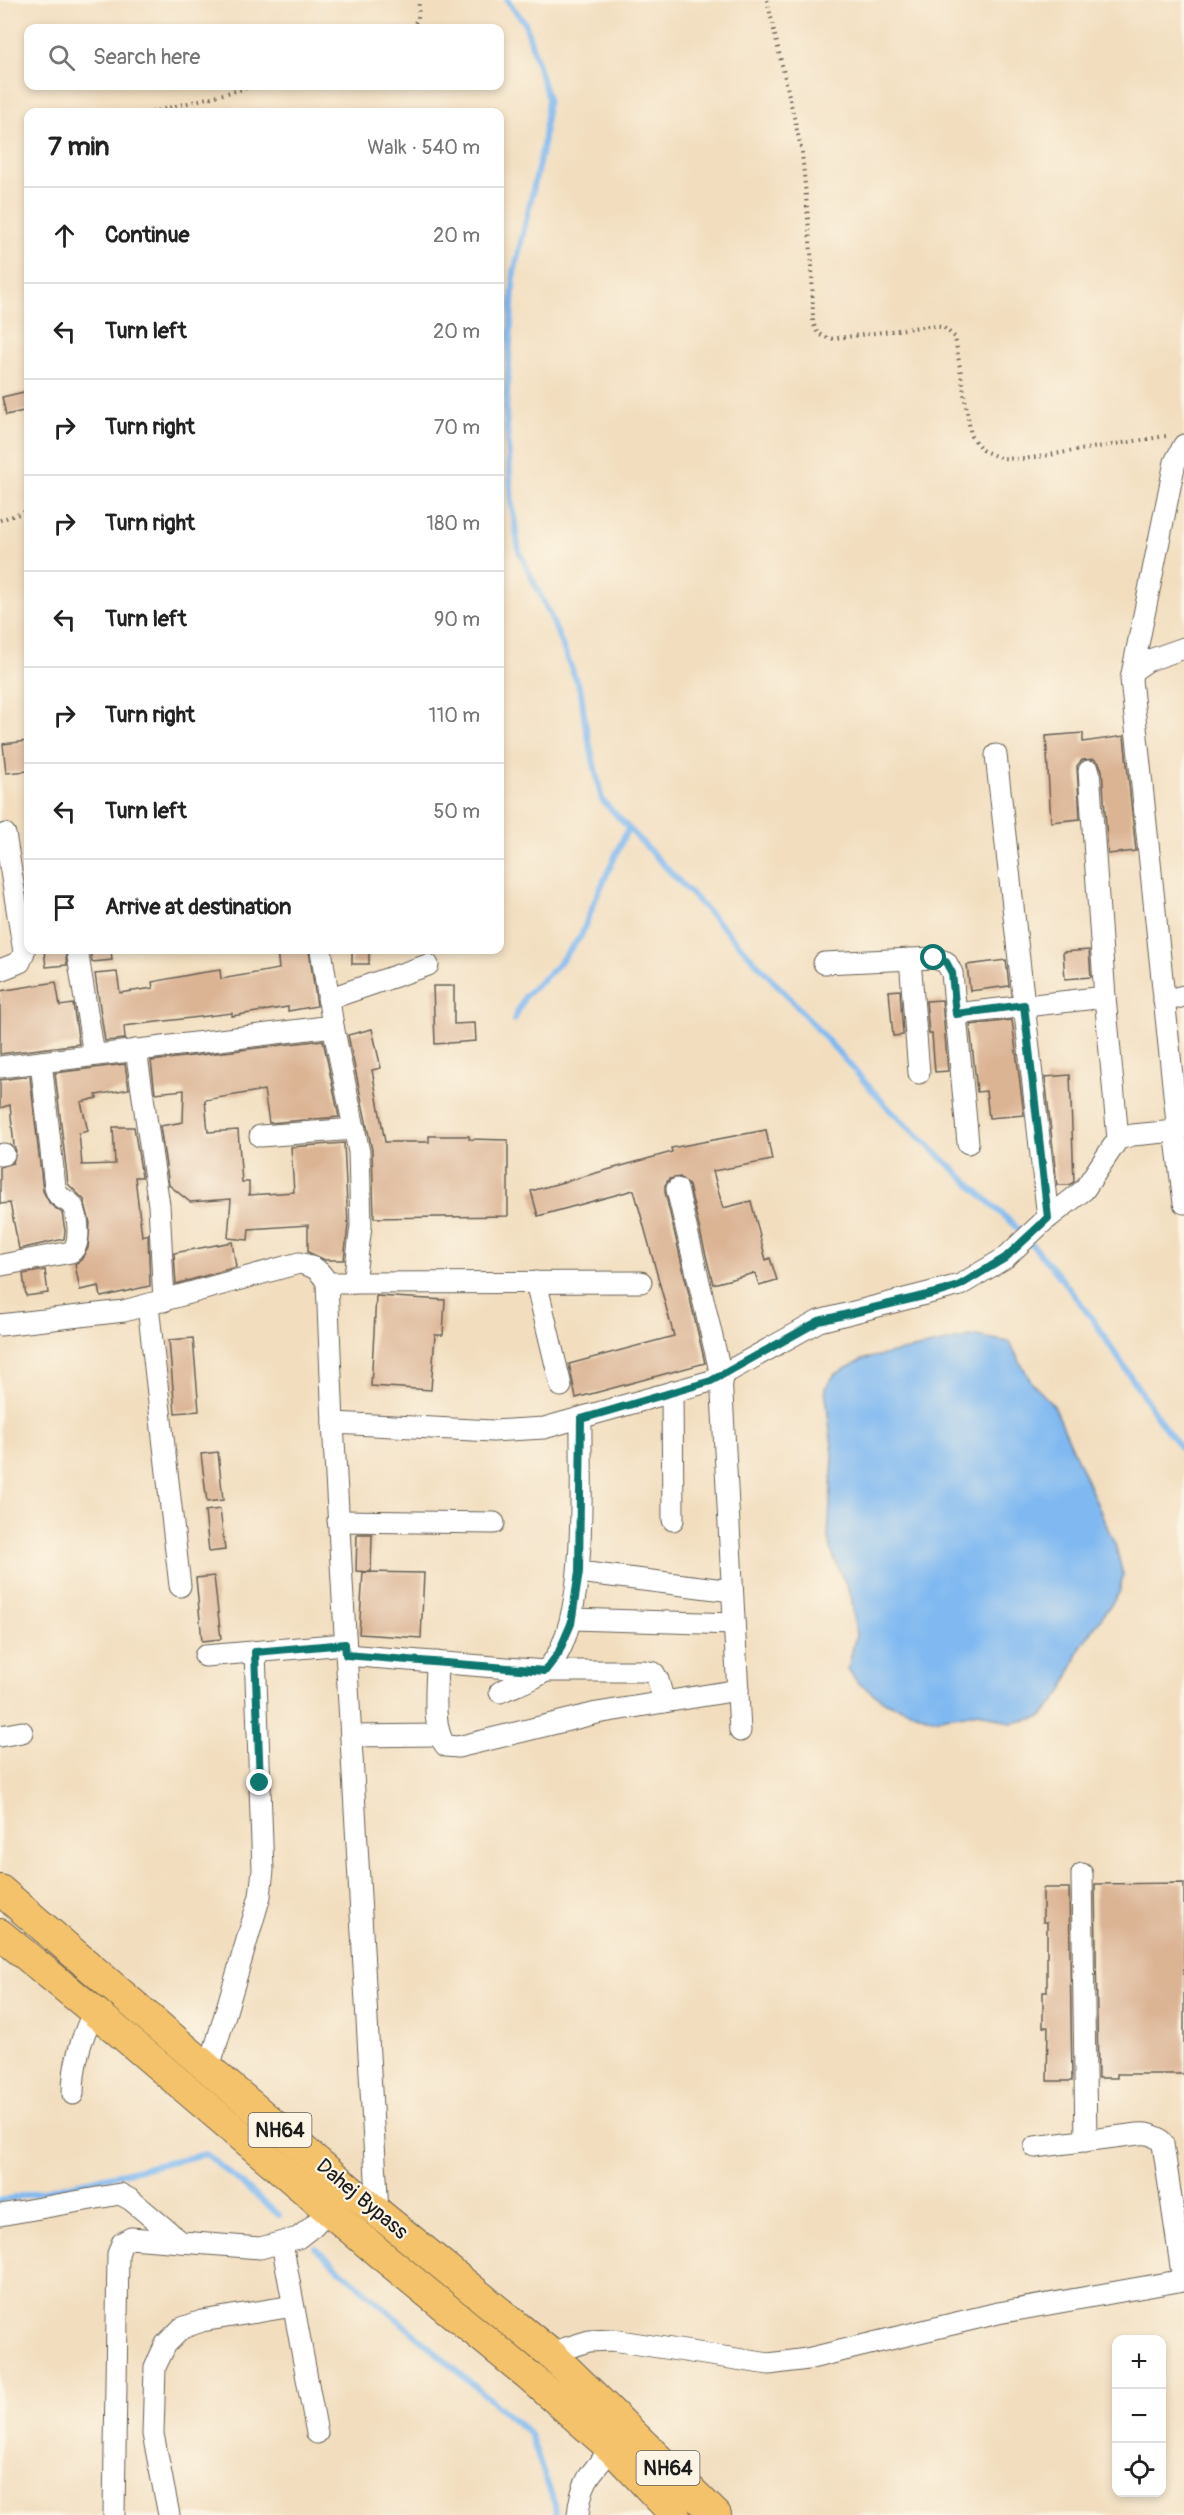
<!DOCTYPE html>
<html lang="en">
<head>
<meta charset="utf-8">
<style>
  body { margin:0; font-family:Pangolin,sans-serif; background:#f6f6f6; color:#222 }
  .controls { position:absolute; right:18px; bottom:18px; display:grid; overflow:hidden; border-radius:12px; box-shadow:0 3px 9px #0003 }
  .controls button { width:54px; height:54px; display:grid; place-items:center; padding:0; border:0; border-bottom:2px solid #e0e0e0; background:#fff; color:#222; font:30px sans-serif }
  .stop { position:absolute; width:18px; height:18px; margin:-14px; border:4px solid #0f766e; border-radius:50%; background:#fff }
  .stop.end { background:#0f766e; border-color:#fff; box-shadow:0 2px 6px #0008 }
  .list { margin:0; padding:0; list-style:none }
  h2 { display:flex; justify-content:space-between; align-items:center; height:78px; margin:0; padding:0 24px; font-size:26px }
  h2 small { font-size:20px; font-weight:400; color:#767676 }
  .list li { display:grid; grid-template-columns:39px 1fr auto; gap:18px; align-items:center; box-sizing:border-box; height:96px; padding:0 24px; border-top:2px solid #e0e0e0 }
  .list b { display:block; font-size:22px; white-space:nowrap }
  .list em { font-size:20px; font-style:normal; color:#767676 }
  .icon { flex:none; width:33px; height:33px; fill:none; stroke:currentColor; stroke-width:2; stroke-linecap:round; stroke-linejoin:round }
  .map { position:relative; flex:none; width:1184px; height:2515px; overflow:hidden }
  .search { position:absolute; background:#fff; box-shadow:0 3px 9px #0003; left:24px; top:24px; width:480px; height:66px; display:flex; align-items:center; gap:15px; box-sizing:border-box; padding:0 21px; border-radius:12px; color:#767676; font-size:22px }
  .panel { position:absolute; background:#fff; box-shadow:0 3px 9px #0003; left:24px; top:108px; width:480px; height:846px; border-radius:12px }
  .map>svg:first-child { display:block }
  .water { fill:#80b9f1; stroke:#4e6a86; stroke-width:1.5 }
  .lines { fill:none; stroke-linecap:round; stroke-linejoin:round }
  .stream { stroke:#80b9f1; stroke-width:6 }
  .building { fill:#dbb494 }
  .minor-casing { stroke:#676055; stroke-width:23 }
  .highway-casing { stroke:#676055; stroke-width:32 }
  .path { stroke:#676055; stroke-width:4; stroke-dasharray:1.5 4.5; stroke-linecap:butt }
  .minor { stroke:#fff; stroke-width:21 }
  .highway { stroke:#f4c26a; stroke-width:30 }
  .route { stroke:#0f766e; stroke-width:8 }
  .labels { text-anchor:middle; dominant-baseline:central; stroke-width:4.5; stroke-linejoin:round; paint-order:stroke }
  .shield { fill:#fcf5e5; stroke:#5f5d58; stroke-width:1.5 }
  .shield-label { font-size:20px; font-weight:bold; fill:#1c1c1c }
  .street-label { font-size:21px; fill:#1c1c1c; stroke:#fcf5e5 }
</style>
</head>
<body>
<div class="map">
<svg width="1184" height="2515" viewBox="0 0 1184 2515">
  <rect width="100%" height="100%" fill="#fcf5e5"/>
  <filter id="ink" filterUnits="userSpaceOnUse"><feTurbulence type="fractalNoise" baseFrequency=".0167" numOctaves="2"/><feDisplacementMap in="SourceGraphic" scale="12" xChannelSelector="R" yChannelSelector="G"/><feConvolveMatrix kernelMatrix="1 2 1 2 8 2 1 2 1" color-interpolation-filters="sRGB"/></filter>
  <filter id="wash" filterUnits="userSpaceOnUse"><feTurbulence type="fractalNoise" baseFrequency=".008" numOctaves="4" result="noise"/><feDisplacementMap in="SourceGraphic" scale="24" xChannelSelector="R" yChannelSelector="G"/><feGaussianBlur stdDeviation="1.35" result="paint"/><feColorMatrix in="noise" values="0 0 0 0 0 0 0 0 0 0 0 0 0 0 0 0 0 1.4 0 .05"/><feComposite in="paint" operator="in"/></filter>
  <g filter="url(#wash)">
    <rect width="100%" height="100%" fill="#f2debf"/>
    <!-- water -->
    <path class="water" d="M976,1336L1009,1342L1032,1383L1054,1406L1116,1547L1123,1575L1119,1593L1081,1646L1062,1692L1042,1717L1011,1723L979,1712L932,1719L886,1702L858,1683L848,1669L856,1635L851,1595L834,1559L828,1537L833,1455L825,1388L835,1374L864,1359Z"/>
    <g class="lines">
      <!-- stream -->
      <g class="stream">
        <path d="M507,0L525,23L548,99L543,146L514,273L506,412L512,504L519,551L550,615L581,692L585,723L602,800L786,994L890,1110L1017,1228L1056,1272L1094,1321L1162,1424L1184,1452"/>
        <path d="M514,1020L525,996L555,968L581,936L596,898L628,828"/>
        <path d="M0,2201L206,2154L279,2215"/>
        <path d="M315,2248L530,2434L555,2505L556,2515"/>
      </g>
    </g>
    <g id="blocks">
      <!-- building -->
      <g class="building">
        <path d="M28,391V410L6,415L2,397Z"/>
        <path d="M1083,733V742L1124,736L1136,851L1108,854L1102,770L1099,763L1094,759L1082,760L1077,766L1080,819L1051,822L1046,736Z"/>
        <path d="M28,741V771L6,773L3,744Z"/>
        <path d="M44,950H65L67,965L46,967Z"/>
        <path d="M90,950H111L112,960L92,962Z"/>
        <path d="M277,950H309L317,1006L288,1011V1007L232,1016V1013L124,1026L125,1039L105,1041L95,974L117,972L120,993L153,988L152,982L199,973L220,970L221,979L279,969Z"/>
        <rect x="352" y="950" width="17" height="14"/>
        <path d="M1089,950L1091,977L1065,979L1063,952Z"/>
        <path d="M1006,960L1009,986L970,991L967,965Z"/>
        <path d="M56,982L60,1006L73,1004L79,1044L0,1054V991Z"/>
        <path d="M433,986H454V1024L475,1023L476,1041L435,1044Z"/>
        <path d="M900,990L903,1035L893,1036L889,991Z"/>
        <path d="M942,1000L948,1071L935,1072L932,1034H929L926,1001Z"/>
        <path d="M1012,1020L1024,1115L989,1118L986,1091L977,1092L970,1025Z"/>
        <path d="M372,1029L381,1068L372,1070L385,1142H429V1136H469V1139L508,1140V1216L374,1218L372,1150L348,1035Z"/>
        <path d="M323,1040L339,1117L269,1123L264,1090L205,1100L208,1132L238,1130L242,1182H249V1195L294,1192L291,1147L344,1143L348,1225L344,1260H325L308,1252V1225L249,1229L248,1240L228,1238L231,1199L190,1202L169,1185L160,1126L183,1122L184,1090L155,1093L151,1061Z"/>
        <path d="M125,1064L129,1089L96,1095L97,1098L81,1102L88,1131L79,1133L82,1165L115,1164L113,1127H134L142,1177H135L142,1236L148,1234L150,1286L101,1297L99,1286L80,1290L75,1264L81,1260L88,1248L90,1223L84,1200L68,1184L55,1073Z"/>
        <path d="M1070,1075L1074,1182L1069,1185H1057L1045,1077Z"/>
        <path d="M30,1076L43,1191L50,1204L62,1213L65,1231L64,1239L19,1249L10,1203L0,1204V1167L13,1163L16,1151L14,1146L10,1105L0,1108V1080Z"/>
        <path d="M766,1130L772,1160L713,1171L723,1208L751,1201L766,1260L770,1258L777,1280L759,1285L755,1273L713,1284L689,1186L680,1177L669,1179L665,1185V1192L705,1363L576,1398L569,1364L674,1336L634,1190L538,1216L531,1191L672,1152L671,1148Z"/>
        <path d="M232,1242L236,1267L176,1284L174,1253Z"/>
        <path d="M45,1270L48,1293L26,1296L23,1274Z"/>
        <path d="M376,1296L445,1300L443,1335H435L431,1390L371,1386Z"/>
        <path d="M193,1338L199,1411L175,1413L169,1340Z"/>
        <path d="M218,1452L223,1500L207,1502L201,1454Z"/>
        <path d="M220,1509L225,1550L209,1552L205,1511Z"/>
        <path d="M357,1534H372L371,1572L356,1571Z"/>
        <path d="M363,1572L424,1573L421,1638L359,1634Z"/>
        <path d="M214,1576L221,1639L202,1641L196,1578Z"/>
        <path d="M1184,1883V2074H1117V2078H1098L1095,1884Z"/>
        <path d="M1043,1888H1069L1072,2081H1047L1048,2027H1043V1992H1047V1922H1043Z"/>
      </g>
    </g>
  </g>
  <g filter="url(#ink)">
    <use href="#blocks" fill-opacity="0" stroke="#676055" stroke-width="1.5"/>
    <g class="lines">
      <defs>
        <g id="minor">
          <path d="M1134,670L1147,661L1184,648"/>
          <path d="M996,755L1048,1218"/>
          <path d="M1089,771L1105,997L1118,1139"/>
          <path d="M77,950L94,1055"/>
          <path d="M321,950L333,1026L359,1152L361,1226L354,1283H327"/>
          <path d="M910,959L919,1073"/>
          <path d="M824,963L934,958L946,962L952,973L968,1143"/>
          <path d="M0,970L20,962L24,952L5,834"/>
          <path d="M328,999L428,965"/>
          <path d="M1164,1001L1184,996"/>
          <path d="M955,1014L1105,997"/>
          <path d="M136,1050L159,1205L164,1301"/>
          <path d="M0,1067L333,1026"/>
          <path d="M1175,1131L1184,1203"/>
          <path d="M260,1136L355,1129"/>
          <path d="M0,1155L4,1154"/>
          <path d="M677,1189L721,1375L740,1731"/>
          <path d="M2,1265L71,1252C81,1244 79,1219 73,1207C68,1197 59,1203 55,1187L41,1062"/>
          <path d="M536,1282L561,1386"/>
          <path d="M354,1283L641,1282"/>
          <path d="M148,1306L180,1586"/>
          <path d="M0,1325L124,1311L299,1263C314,1266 320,1270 327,1283L333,1423L378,2213"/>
          <path d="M672,1392L673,1520"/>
          <path d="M333,1423L493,1431L544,1428L711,1381L819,1321L960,1285L1005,1258L1043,1222L1084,1190L1118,1139L1133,1135L1175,1131L1177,1123L1131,679L1175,462L1184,445"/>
          <path d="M338,1521L494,1523"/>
          <path d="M579,1572L732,1591"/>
          <path d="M572,1619L734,1624"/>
          <path d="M346,1655L545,1671H644L654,1673L658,1680L664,1702"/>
          <path d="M205,1656L345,1644"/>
          <path d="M437,1662C437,1686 431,1729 446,1746L458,1747L597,1713L738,1690"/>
          <path d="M500,1692C514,1685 535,1680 546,1670C590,1628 580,1479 581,1419"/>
          <path d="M0,1736L22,1732"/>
          <path d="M351,1736L439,1735"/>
          <path d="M1082,1874L1086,2141"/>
          <path d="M209,2069L260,1896L263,1870L255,1652"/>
          <path d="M73,2094C73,2063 81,2039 94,2011"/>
          <path d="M1035,2147L1138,2134C1149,2133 1155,2135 1163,2144L1183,2280"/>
          <path d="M0,2215L120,2194L131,2200L181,2242L260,2248L298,2238L312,2227L337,2202"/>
          <path d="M282,2243L317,2433"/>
          <path d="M550,2353L589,2341L613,2340L769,2364L807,2359L998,2313L1184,2280"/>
          <path d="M114,2515L118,2254L122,2243L131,2238L181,2242"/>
          <path d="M169,2515L153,2434L155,2367L166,2344L182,2328L202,2321L293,2306"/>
          <path d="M578,2515C581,2482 590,2473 612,2449"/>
        </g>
        <g id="highway">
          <path d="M0,1890L349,2189L550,2353L716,2515"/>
          <path d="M0,1934L112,2026L380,2254L527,2374L612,2449L675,2515"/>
        </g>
      </defs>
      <!-- minor casing -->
      <use href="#minor" class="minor-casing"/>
      <!-- highway casing -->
      <use href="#highway" class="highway-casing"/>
      <!-- path -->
      <g class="path">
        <path d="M767,0L802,152L812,264L813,323L818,334L830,339L928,326L943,327L955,337L971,436L982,450L1000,458L1024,459L1166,436"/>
        <path d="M412,28L418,18L419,0"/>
        <path d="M152,112L255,86"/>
        <path d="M0,520L28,511"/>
      </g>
      <!-- minor -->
      <use href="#minor" class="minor"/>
      <!-- highway -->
      <use href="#highway" class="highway"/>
    </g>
  </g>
  <g class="lines" filter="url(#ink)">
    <!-- route -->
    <path class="route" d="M260,1783L255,1652L345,1644L346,1655L545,1671L558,1654L571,1624L579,1572L581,1419L711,1381L819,1321L944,1291L960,1285L1005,1258L1048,1218L1024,1005L956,1014L952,973L946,962L934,958"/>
  </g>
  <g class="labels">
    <!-- shield labels -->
    <g class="shield">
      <rect x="248.5" y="2113" width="63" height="34" rx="4.5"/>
      <rect x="636.5" y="2451" width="63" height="34" rx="4.5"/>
    </g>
    <g class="shield-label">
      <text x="280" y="2130">NH64</text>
      <text x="668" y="2468">NH64</text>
    </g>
    <!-- street labels -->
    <g class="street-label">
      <text transform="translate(362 2199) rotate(40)">Dahej Bypass</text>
    </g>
  </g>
</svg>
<div class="controls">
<button>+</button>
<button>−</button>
<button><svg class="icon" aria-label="locate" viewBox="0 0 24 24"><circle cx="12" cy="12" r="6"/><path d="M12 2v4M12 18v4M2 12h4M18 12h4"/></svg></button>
</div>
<div class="stop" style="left:934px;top:958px"></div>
<div class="stop end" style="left:260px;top:1783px"></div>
<div class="search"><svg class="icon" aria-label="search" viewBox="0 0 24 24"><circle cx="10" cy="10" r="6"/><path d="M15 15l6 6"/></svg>Search here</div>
<section class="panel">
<h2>7 min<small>Walk · 540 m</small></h2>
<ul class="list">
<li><svg class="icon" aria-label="ahead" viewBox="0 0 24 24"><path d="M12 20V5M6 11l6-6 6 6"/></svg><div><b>Continue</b></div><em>20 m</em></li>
<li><svg class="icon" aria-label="left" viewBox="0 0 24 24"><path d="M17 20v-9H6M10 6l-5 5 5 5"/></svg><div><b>Turn left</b></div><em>20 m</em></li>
<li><svg class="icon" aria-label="right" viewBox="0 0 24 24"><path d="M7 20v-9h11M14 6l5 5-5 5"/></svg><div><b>Turn right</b></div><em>70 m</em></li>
<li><svg class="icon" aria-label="right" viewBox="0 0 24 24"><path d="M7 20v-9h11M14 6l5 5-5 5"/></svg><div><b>Turn right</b></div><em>180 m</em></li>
<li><svg class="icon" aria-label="left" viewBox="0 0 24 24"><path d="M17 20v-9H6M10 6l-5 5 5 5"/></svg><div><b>Turn left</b></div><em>90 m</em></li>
<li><svg class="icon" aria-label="right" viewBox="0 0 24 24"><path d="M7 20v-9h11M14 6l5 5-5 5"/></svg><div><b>Turn right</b></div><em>110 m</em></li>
<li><svg class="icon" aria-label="left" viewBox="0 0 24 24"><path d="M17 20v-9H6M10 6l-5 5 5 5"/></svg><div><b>Turn left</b></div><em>50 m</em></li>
<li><svg class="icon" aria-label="arrive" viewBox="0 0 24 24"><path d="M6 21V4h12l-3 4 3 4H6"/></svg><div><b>Arrive at destination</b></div></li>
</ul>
</section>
</div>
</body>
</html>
